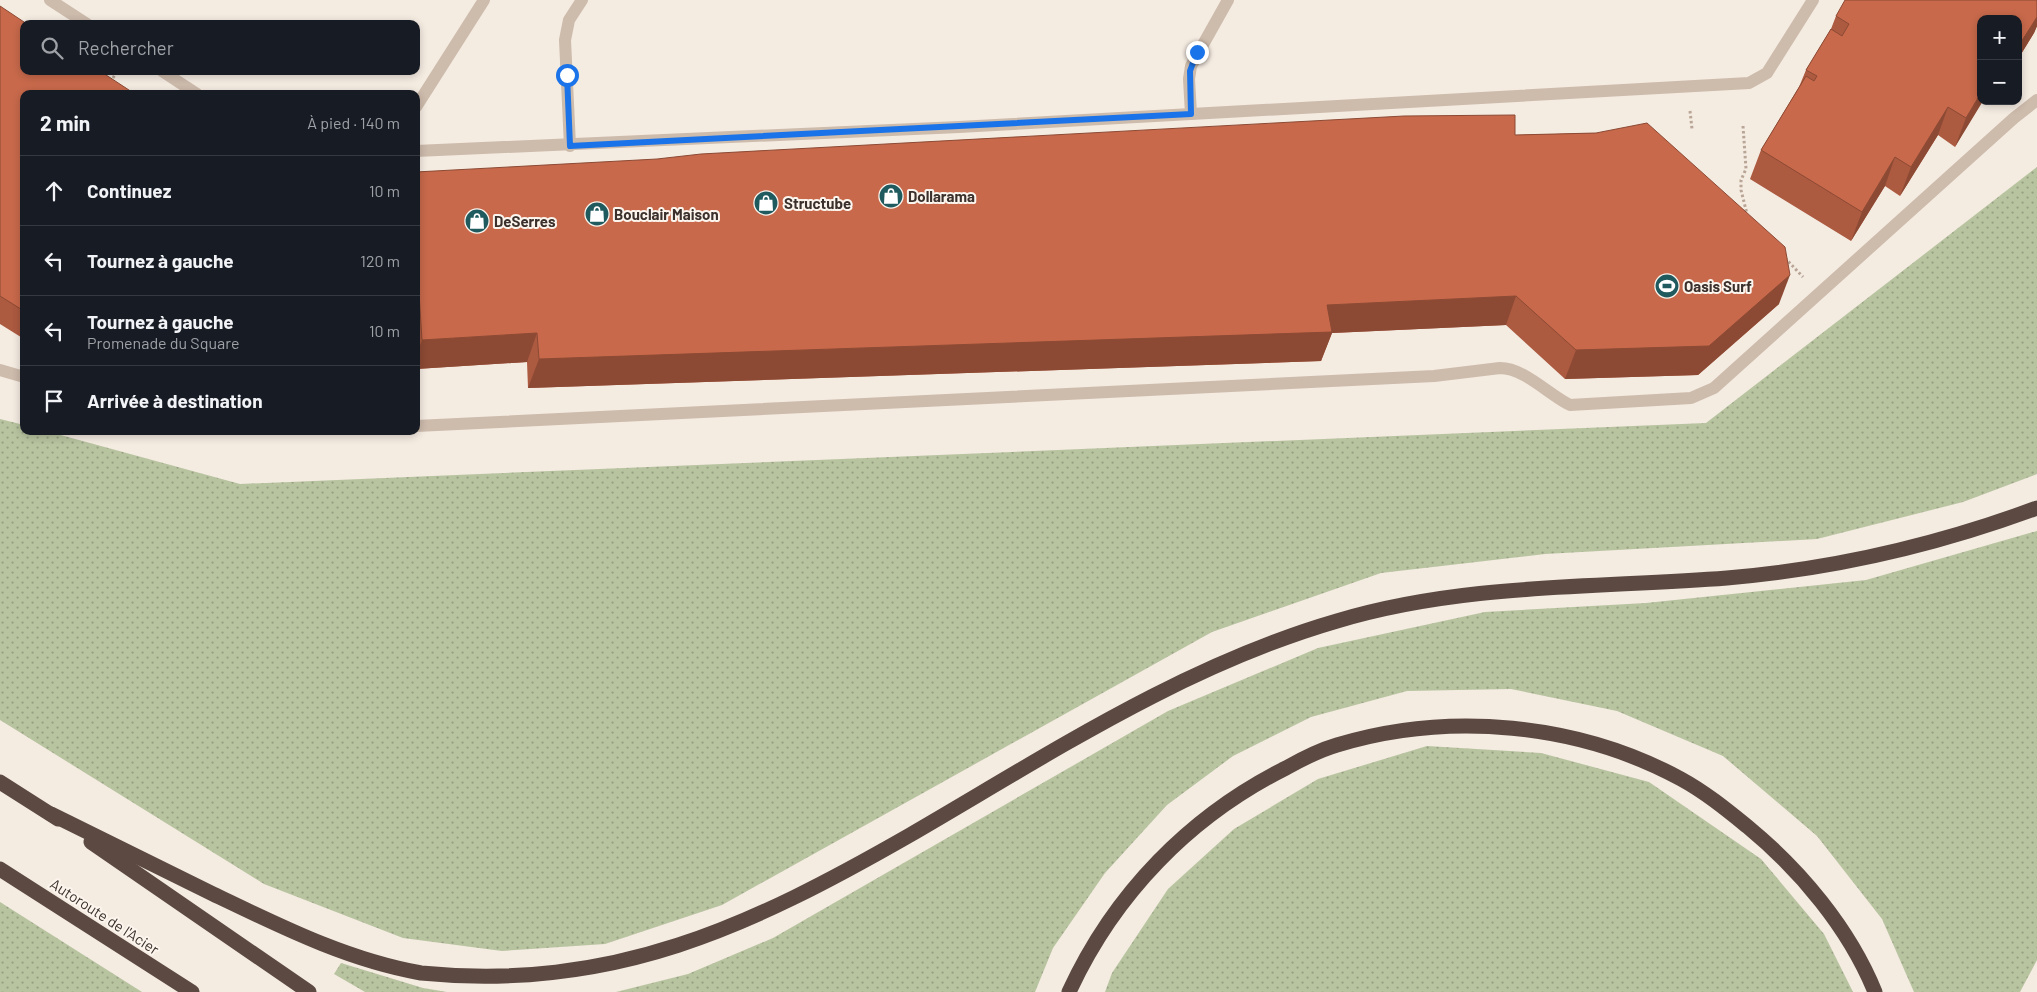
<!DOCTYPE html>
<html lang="fr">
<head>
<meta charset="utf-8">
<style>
  body { margin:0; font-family:Barlow,sans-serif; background:#242831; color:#f1f3f6 }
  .controls { position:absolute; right:15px; top:15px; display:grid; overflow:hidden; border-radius:10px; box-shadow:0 2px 8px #0003 }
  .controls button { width:45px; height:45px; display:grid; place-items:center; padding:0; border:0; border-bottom:1px solid #363941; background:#171b24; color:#f1f3f6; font:25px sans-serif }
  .stop { position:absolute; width:15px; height:15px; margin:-11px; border:4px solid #1a73e8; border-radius:50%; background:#fff }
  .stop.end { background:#1a73e8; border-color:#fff; box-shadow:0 1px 5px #0008 }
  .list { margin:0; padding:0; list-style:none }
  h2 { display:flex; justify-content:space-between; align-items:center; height:65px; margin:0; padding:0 20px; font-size:21px }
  h2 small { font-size:16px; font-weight:400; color:#9ea1a6 }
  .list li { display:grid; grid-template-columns:32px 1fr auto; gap:15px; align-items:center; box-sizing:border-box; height:70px; padding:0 20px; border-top:1px solid #363941 }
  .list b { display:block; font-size:19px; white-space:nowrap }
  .list p { margin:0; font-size:16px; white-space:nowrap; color:#9ea1a6 }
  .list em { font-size:16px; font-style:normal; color:#9ea1a6 }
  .icon { flex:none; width:28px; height:28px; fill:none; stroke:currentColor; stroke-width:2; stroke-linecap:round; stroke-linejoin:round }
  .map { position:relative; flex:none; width:2037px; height:992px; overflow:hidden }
  .search { position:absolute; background:#171b24; box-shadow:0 2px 8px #0003; left:20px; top:20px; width:400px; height:55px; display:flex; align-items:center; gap:12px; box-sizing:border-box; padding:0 18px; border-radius:10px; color:#9ea1a6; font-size:19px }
  .panel { position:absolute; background:#171b24; box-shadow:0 2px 8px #0003; left:20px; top:90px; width:400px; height:345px; border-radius:10px }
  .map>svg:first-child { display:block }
  .grass { fill:url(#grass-dots) }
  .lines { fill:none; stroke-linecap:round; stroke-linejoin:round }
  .path { stroke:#b9a596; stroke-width:3; stroke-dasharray:2.5 2.5; stroke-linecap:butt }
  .lane { stroke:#cdbbac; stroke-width:12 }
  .street { stroke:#cdbbac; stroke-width:12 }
  .highway { stroke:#5c4a42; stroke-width:15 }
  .wall { fill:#ac5a40 }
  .shaded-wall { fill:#8c4a34 }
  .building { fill:#c8694b; stroke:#8c4a34 }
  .route { stroke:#1a73e8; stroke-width:6 }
  .labels { text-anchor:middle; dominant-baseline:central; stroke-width:4; stroke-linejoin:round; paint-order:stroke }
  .poi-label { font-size:15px; font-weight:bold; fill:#3b302b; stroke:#fbf5ee; text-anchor:start }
  .street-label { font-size:15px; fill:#3b302b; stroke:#fbf5ee }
</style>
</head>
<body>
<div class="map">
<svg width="2037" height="992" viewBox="0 0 2037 992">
  <defs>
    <pattern id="grass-dots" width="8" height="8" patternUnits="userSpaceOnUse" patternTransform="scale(1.25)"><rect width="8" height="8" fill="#b8c4a0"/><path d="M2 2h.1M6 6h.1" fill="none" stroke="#97a083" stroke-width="1.8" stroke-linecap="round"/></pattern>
  </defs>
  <rect width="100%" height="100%" fill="#f4ebe1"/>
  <!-- grass -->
  <g class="grass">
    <path d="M2037,167V474L1963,502L1817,539L1545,554L1381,573L1212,632L722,905L605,944L502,951L403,938L264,884L0,720V419L24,425V431H46L240,484L1706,423Z"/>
    <path d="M2037,531V960L2020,992H1914L1882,919L1817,836L1723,756L1617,711L1511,689L1407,691L1311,717L1233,756L1167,805L1105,873L1053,948L1035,992H616L688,974L773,938L1168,711L1318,648L1485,612L1646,603L1866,580Z"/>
    <path d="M1427,746L1541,753L1649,782L1761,859L1824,934L1853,992H1105L1112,973L1168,889L1234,829L1318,779Z"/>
    <path d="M0,902L142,992H0Z"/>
    <path d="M341,963L423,988L447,992H365L334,974Z"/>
  </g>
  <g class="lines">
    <!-- path -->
    <g class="path">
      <path d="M113,78L117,71"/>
      <path d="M1690,111L1692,129"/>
      <path d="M1743,126L1746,169L1741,180V190L1747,214"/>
      <path d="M1785,258L1803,277"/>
    </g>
    <!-- lane -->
    <g class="lane">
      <path d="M50,0L87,24"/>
      <path d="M162,71L197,94"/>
      <path d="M416,107L484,0"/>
      <path d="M570,146L565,40L569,20L582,0"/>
      <path d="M416,151L959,127L1749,83L1767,73L1813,0"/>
      <path d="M0,370L24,377"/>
      <path d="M416,426L1434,376L1500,368C1524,368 1548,394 1570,405L1691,398L1714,388L2014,118L2037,100"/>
    </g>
    <!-- street -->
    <path class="street" d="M1191,114L1189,79L1191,66L1228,0"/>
    <!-- highway -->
    <g class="highway">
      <path d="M0,782L58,819"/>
      <path d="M51,814C105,841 159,867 213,894C280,926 347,960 421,973C613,992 751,926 910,835C1048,755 1182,666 1337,621C1463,583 1597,588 1727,578C1834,569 1937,545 2037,508"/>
      <path d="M91,842L309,992"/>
      <path d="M0,869L192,992"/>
      <path d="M1069,992C1114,894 1190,816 1286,768C1302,759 1320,750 1337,745C1449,711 1578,723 1681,779C1705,792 1727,810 1748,827C1800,870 1849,928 1875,992"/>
    </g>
  </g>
  <!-- wall -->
  <g class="wall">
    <path d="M2037,0V26L2034,33L2018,59V19L1981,101L1955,147L1938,135L1900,196L1885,186L1851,241L1750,179L1761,150L1799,87L1806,70L1831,29L1836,16Z"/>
    <path d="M0,6L24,94V339L0,324Z"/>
    <path d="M1596,133L1779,304L1698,375L1565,379L1506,325L1332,333L1321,361L528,388L527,362L416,369V172L1515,135Z"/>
  </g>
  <!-- shaded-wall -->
  <g class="shaded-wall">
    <path d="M2037,17V26L2034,33L2018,59V47Z"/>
    <path d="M1981,93V101H1983L1955,147L1966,118Z"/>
    <path d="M1948,107L1938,135L1900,196L1911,167Z"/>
    <path d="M1895,157L1885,186L1851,241L1862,212Z"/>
    <path d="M1790,275L1779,304L1698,375L1565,379L1576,350Z"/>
    <path d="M1516,296L1506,325L1332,333L1321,361L528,388L539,359L1327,305Z"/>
    <path d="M537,333L527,362L416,369V357L422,340Z"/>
  </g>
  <!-- building -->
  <g class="building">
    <path d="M1845,0H2037V17L2018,47V19H1981V93L1966,118L1948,107L1911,167L1895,157L1862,212L1761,150L1806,76L1814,81L1817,76L1806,70L1831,29L1842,36L1849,24L1836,16Z"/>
    <path d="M0,6L27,24H24V71H100L135,94H24V311L0,296Z"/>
    <path d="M1515,115V135L1596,133L1647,123L1785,247L1790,275L1709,346L1576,350L1516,296L1327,305L1332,332L539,359L537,333L422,340L416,246V172L657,159L701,154L1404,116Z"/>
  </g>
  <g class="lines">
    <!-- route -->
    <path class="route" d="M567,75L570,146L1191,114L1190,71L1197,52"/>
  </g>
  <!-- icons -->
  <defs>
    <symbol id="shop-disc" viewBox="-11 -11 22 22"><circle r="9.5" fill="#1f5a5e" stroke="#fbf5ee"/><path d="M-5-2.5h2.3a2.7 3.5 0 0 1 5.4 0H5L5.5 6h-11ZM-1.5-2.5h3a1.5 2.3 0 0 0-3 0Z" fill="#fff"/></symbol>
    <symbol id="stadium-disc" viewBox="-11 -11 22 22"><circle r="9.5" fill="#1f5a5e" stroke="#fbf5ee"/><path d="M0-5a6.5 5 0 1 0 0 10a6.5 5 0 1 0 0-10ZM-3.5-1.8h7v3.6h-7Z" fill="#fff"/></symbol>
  </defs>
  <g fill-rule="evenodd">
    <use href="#shop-disc" x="877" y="182" width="28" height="28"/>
    <use href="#shop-disc" x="752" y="189" width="28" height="28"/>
    <use href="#shop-disc" x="583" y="200" width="28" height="28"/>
    <use href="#shop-disc" x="463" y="207" width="28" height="28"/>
    <use href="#stadium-disc" x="1653" y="272" width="28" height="28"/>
  </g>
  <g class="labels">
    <!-- poi labels -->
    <g class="poi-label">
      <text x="908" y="196">Dollarama</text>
      <text x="784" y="203">Structube</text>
      <text x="614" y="214">Bouclair Maison</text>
      <text x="494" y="221">DeSerres</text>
      <text x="1684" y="286">Oasis Surf</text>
    </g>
    <!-- street labels -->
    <g class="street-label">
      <text transform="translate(105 916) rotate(33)">Autoroute de l'Acier</text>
    </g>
  </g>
</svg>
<div class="controls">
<button>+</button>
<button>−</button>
</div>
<div class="stop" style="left:567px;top:75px"></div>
<div class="stop end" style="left:1197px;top:52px"></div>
<div class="search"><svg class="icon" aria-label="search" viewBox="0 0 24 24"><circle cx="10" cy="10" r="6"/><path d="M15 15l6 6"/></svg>Rechercher</div>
<section class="panel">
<h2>2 min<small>À pied · 140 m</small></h2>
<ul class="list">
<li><svg class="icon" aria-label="ahead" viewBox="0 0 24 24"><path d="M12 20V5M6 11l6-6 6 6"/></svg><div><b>Continuez</b></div><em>10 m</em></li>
<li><svg class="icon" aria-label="left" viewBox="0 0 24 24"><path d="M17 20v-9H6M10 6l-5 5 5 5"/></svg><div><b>Tournez à gauche</b></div><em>120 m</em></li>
<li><svg class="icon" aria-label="left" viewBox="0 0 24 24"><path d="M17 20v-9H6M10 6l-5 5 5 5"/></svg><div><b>Tournez à gauche</b><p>Promenade du Square</p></div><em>10 m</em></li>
<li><svg class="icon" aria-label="arrive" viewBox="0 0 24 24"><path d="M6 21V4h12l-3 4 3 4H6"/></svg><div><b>Arrivée à destination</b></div></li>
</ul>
</section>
</div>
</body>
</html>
